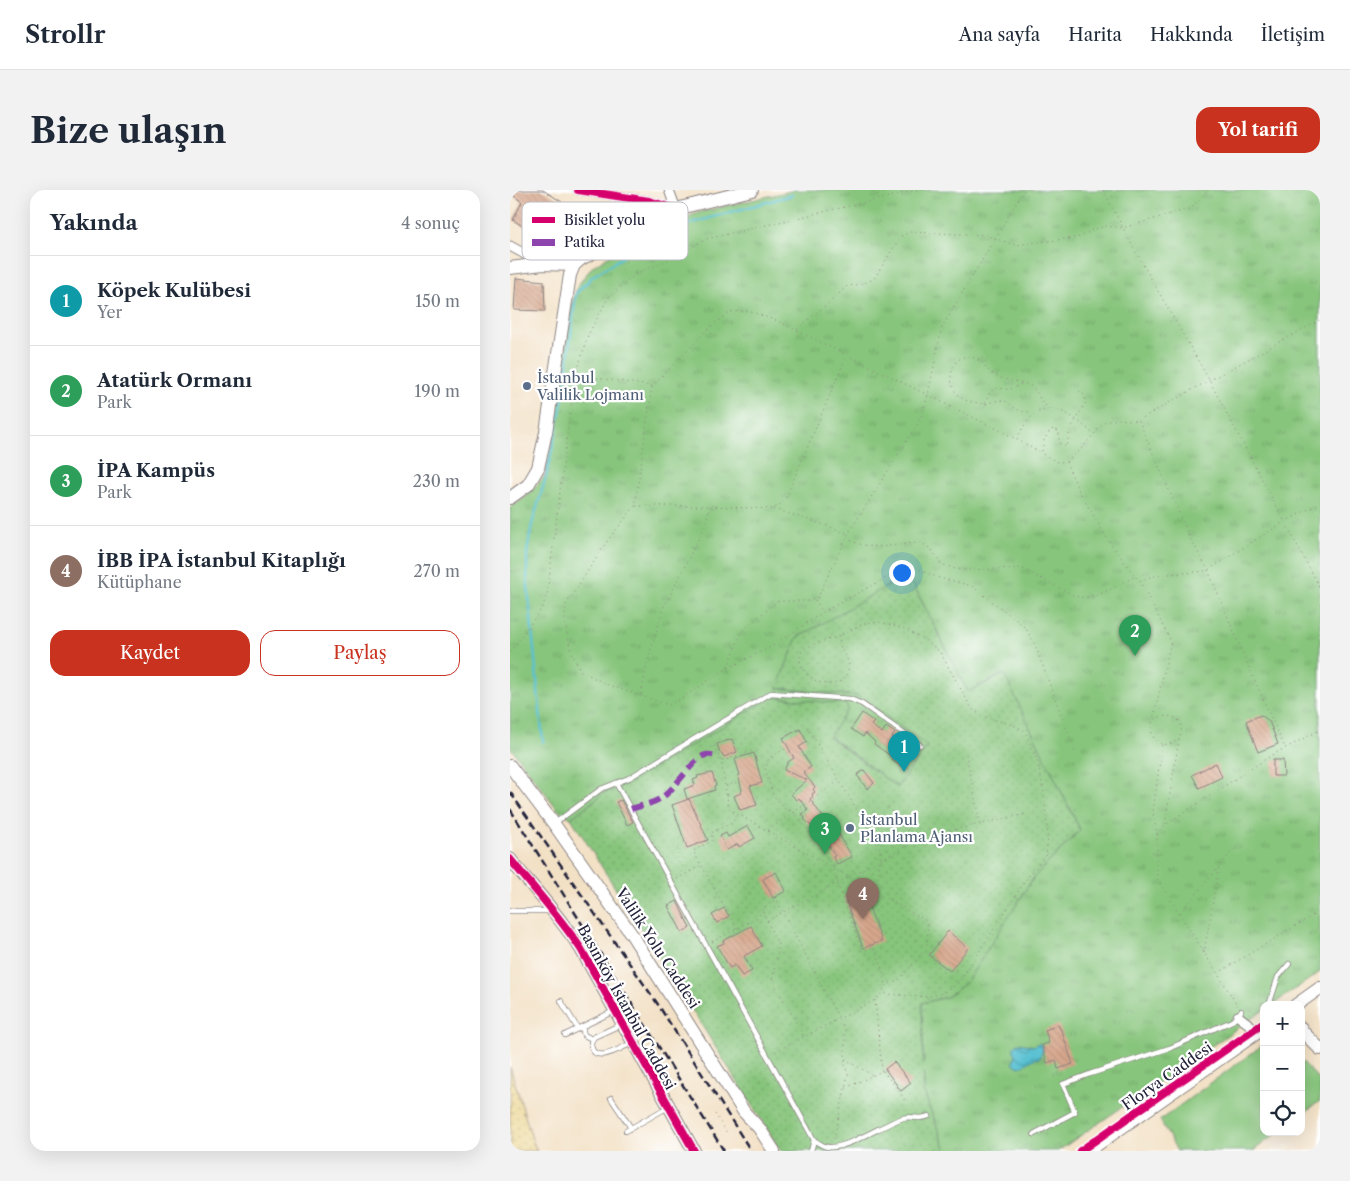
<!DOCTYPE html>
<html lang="tr">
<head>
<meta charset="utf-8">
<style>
  body { margin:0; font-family:"Libre Caslon Text",serif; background:#f2f2f3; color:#1f2937 }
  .controls { position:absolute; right:15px; bottom:15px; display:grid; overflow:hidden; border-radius:10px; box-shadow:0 5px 20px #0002 }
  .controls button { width:45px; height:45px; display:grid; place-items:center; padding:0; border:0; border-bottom:1px solid #e0e1e3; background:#fff; color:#1f2937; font:25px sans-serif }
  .you { position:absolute; left:391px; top:382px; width:18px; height:18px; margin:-12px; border:4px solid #fff; border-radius:50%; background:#1a73e8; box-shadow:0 0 0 8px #1a73e833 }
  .badge { display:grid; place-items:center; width:32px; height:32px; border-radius:50%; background:#c8321e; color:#fff; font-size:16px; font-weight:700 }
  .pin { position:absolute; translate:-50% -41px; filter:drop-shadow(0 1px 2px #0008) }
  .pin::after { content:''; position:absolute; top:26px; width:18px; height:15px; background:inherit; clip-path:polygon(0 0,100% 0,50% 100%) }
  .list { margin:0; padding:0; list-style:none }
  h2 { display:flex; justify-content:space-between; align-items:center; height:65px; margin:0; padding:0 20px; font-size:21px }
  h2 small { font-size:16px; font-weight:400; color:#747a83 }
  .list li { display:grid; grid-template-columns:32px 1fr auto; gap:15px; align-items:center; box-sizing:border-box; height:90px; padding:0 20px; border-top:1px solid #e0e1e3 }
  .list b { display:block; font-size:19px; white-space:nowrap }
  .list p { margin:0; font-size:16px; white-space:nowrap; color:#747a83 }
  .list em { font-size:16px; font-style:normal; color:#747a83 }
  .actions { display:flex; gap:10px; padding:15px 20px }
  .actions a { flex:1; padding:11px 0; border:1px solid #c8321e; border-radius:15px; text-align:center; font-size:18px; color:#c8321e }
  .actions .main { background:#c8321e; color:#fff }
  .icon { flex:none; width:28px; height:28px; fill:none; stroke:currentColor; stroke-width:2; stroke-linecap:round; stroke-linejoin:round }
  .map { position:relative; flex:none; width:810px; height:961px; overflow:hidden; border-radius:15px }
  header { display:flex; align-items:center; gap:30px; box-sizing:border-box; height:70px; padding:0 25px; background:#fff; border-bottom:1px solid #e0e1e3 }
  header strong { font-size:24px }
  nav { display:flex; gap:28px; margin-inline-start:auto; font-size:18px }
  .intro { display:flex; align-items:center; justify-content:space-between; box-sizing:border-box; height:120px; padding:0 30px }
  h1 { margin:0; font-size:35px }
  .button { padding:12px 22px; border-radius:15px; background:#c8321e; color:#fff; font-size:18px; font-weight:700 }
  main { display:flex; gap:30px; padding:0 30px }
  aside { flex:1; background:#fff; border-radius:15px; box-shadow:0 5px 20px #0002 }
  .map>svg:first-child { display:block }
  .grass { fill:#87c57c; stroke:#54745c }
  .sand { fill:url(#sand-dots); stroke:#887e6c }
  .park { fill:url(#park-tufts); stroke:#54745c }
  .garden { fill:url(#garden-dots); stroke:#54745c }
  .water { fill:url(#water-waves); stroke:#3c7186 }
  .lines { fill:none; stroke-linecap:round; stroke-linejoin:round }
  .stream { stroke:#56c0d1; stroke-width:2.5 }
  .building { fill:url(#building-back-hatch) }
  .service-casing { stroke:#8a8280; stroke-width:6 }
  .minor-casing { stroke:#8a8280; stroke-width:11 }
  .secondary-casing { stroke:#8a8280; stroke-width:14 }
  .path { stroke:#8a8280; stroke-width:1; stroke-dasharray:1 4; stroke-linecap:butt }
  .service { stroke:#fff; stroke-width:4.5 }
  .minor { stroke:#fff; stroke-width:9 }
  .secondary { stroke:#fff; stroke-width:12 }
  .rail { stroke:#22223b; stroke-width:2.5; stroke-dasharray:8 4; stroke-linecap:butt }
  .quiet { stroke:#8e44ad; stroke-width:6; stroke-dasharray:12 6; stroke-linecap:butt }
  .cycleway-casing { stroke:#fff; stroke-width:11 }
  .cycleway { stroke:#d6006c; stroke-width:8 }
  .service-dot { fill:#5c6f8a; stroke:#fff; stroke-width:2 }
  .labels { text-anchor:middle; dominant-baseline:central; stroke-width:4.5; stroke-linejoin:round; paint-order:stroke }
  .service-label { font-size:15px; fill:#4e5e75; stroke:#fff; text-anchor:start }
  .street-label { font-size:15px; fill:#22223b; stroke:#fff }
  .key { fill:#fff; stroke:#bdbdc4; stroke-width:1 }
  .key-label { font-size:14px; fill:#22223b }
</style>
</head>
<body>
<header>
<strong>Strollr</strong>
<nav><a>Ana sayfa</a><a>Harita</a><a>Hakkında</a><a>İletişim</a></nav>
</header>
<div class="intro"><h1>Bize ulaşın</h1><a class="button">Yol tarifi</a></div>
<main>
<aside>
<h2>Yakında<small>4 sonuç</small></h2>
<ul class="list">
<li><span class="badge" style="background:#0f9aa8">1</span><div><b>Köpek Kulübesi</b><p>Yer</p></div><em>150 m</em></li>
<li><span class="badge" style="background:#2e9e5b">2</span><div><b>Atatürk Ormanı</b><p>Park</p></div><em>190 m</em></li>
<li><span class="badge" style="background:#2e9e5b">3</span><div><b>İPA Kampüs</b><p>Park</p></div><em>230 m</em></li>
<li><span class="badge" style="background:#8d6e63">4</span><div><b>İBB İPA İstanbul Kitaplığı</b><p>Kütüphane</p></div><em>270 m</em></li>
</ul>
<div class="actions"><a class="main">Kaydet</a><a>Paylaş</a></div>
</aside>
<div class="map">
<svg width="810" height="961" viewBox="0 0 810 961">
  <defs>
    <pattern id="sand-dots" width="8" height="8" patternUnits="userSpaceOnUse" patternTransform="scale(1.25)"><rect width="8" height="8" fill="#eeda9e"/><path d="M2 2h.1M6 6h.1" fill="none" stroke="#ccbb89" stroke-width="1.8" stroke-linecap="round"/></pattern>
    <pattern id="park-tufts" width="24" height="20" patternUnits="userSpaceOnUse" patternTransform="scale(1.25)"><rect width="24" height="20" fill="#87c57c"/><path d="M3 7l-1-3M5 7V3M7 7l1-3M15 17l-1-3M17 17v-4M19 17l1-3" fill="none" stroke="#74a96c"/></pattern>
    <pattern id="garden-dots" width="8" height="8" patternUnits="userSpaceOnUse" patternTransform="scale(1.25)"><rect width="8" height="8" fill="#87c57c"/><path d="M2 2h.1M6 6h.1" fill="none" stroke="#74a96c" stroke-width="1.8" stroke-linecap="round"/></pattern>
    <pattern id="water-waves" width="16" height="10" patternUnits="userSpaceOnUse" patternTransform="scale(1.25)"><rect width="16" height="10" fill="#56c0d1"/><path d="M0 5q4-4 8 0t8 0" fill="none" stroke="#479cab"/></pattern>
    <pattern id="building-back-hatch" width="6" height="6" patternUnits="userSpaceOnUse" patternTransform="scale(1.25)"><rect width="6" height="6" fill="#d7a78c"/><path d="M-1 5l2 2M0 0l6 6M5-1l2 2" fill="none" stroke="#b88f7a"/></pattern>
  </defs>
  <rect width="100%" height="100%" fill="#fff"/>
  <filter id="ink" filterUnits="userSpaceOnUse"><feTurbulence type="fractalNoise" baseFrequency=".02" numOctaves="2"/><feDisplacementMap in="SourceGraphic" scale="10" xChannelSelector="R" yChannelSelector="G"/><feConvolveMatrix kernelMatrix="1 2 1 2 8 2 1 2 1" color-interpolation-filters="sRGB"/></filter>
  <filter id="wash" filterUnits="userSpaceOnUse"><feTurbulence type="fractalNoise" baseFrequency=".0096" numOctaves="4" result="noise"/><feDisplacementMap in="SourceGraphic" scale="20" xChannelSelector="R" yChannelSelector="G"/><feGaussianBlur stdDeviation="1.12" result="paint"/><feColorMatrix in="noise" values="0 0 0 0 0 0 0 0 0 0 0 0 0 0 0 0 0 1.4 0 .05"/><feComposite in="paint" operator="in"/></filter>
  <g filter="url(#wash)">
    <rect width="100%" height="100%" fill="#f3e1c6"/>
    <!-- grass -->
    <g class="grass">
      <path d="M754,854V942H768L743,961H667L650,930Z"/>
      <path d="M791,870L810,891V911L791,925Z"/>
    </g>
    <!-- sand -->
    <path class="sand" d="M0,877L23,952L27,961H0Z"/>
    <!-- park -->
    <path class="park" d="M285,0H810V782L762,815H754V820L548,961H436L414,903L412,813L437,807L455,793L524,687L570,640L493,484L458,502L398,384L267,498L348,506L418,556L387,597L319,546L338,519L94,603L61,628L49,621L0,557V318L16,307L34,287L43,246L62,113L68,95L83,76L130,46L190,22Z"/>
    <!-- garden -->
    <path class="garden" d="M398,384L458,502L494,484L570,640L524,687L456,793L437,807L412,813L414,903L436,961H271L61,628L94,603L119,593L262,507L336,514L338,519L319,547L387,597L417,556L348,506L267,498L287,448Z"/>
    <!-- water -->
    <path class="water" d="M508,853L524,856L529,853L533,857V861L529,868C520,869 517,875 509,877L503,873L506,865L504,861V857Z"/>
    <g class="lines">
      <!-- stream -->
      <path class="stream" d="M33,552L17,387V362L22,334L36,287L53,208L66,103L83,86L128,57L164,38L282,5"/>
    </g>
    <g id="blocks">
      <!-- building -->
      <g class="building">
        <path d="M0,0H33L52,12L47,22L39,27L26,20L22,30L17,29L14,37L3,30L12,12L0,3Z"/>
        <path d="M6,88L34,91L35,121L4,120Z"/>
        <path d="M352,523L364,532L361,535L372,543L376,537L385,543L382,547L398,559L396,563L398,564L390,576L382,570L383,569L378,564L364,554L365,552L355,543L353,547L341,539Z"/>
        <path d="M751,525L759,531L768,554L748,562L736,531Z"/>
        <path d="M290,539L297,552L289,557L301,577L293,582L305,597L303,599L305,602L302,604L303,606L300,609L321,639L324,638L327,641L342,667L327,674L323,667L325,666L306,635L303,638L294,629L295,628L292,624L298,620L289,608L286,610L281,604L297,590L274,580L278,572L284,568L273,548Z"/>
        <path d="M222,549L227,562L214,567L212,563H210L207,554Z"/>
        <path d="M244,563L252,593L240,596L247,615L230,620L224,606L231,603L232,600L228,585H230L225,569Z"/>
        <path d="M763,570H773L774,586H763Z"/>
        <path d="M706,573L712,587L689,598L682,585Z"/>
        <path d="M354,580L364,593L357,599L347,585Z"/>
        <path d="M202,583L206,595L204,596L205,600L177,609L174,599L185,595L183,590L188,588L187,586Z"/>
        <path d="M179,609L198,650L177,658L162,615Z"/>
        <path d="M111,610L123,632L117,635L106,612Z"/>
        <path d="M238,636L245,648L229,657L228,654L217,660L210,646L216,643L218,647Z"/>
        <path d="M266,682L276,701L263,708L253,689Z"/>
        <path d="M352,699L372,751L353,758L334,706Z"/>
        <path d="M167,711L180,738L172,742L158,716Z"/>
        <path d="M214,718L219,726L207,733L202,725Z"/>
        <path d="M241,736L252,756L234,766L242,781L232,786L225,775L220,778L207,756L214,753L213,751Z"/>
        <path d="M438,741L458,758L440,781L419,765Z"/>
        <path d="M548,835L552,842L563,874L548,879L546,870L537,873L532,855L539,853L535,840Z"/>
        <path d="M384,872L401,893L391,901L375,879Z"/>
      </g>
    </g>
  </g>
  <g filter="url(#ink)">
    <use href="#blocks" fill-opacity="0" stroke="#8a8280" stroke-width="1"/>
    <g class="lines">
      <defs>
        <g id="service">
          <path d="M106,593L304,950C310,954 315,958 322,957C340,957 374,934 393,928C402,925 408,931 419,926"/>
          <path d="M45,633L91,599L119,588L261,503L340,509L352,514L410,555"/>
          <path d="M0,721H41"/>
          <path d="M51,811L68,839"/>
          <path d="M759,815L768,787L779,774"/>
          <path d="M112,834L84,847L81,852C81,877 111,858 122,853"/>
          <path d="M72,837L74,845L82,849"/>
          <path d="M55,845L104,821"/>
          <path d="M101,908L121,938"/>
          <path d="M116,941L158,917"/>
          <path d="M524,944L565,922L553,894L580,884L660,858L722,831L728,826L731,821"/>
          <path d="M301,961L304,950"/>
        </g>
        <g id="minor">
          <path d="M68,0L139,11L166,19"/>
          <path d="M159,0L166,19"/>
          <path d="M0,56L33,74"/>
          <path d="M728,826L748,841"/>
        </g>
        <g id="secondary">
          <path d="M0,78L33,74L64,75"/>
          <path d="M0,308L18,295L28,278L36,242L60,85L64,75L71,69L166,19L242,0"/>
          <path d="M0,576L44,634L122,745L234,922L249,938L264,961"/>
          <path d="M0,669C24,699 50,727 71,759L184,961"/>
          <path d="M786,815L810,798"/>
          <path d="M791,838L793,842L810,859"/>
          <path d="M578,961L754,838"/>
        </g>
      </defs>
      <!-- service casing -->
      <use href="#service" class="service-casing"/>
      <!-- minor casing -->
      <use href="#minor" class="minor-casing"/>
      <!-- secondary casing -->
      <use href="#secondary" class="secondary-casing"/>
      <!-- path -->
      <g class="path">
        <path d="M593,0L624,59L698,188L810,398"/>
        <path d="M287,139L327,106L337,96L352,94L364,89L391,46L400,42L475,45L505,55L571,47L582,40L596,36L613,38L681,18L698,0"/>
        <path d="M67,185L142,196L200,137L220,122L238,121L268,131L286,140L497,244L547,272H556L574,256L594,232L609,229L629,231L679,346L698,380L739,478L775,558"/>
        <path d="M511,194C494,205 495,194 480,201L475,214C468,213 459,212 453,209C432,197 440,157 467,169C472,171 475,176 478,180C482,184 492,189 498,190C506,192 517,192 523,198C531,205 528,211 539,218"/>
        <path d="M142,197L125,316L98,350L55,416V434L61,462L71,481L98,495L159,515L171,509L218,478L261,457L313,422L400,375L426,387L462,396L509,432L516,439L525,455L566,564"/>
        <path d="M476,214C504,203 497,222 519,222L521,225"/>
        <path d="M629,230L678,202L810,130"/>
        <path d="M507,249C527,205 553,215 583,244"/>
        <path d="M532,261L534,250L541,239L549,241V253L556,257L561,238L576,212L574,205L569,201"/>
        <path d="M556,272L570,303L600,353L632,395L661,451L643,530"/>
        <path d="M126,316H200L263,319L274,312L337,165"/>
        <path d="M264,319L318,336L338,344"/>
        <path d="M336,348C365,364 382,353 412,353L422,360L431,374L446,379L463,380L511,378L565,406C585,412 607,395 625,386"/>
        <path d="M630,391C649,381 677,385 698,380L774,332L810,313"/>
        <path d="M305,410L312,421"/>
        <path d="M329,446C329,450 330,455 331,458C334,465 341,472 338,480C329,510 280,486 292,461L304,454L329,446L355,433L369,432L393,438L418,452L430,462L462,519L472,526L506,536L515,541L528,573L534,603L538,647L536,665L515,691L450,791C425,815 402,804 371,804"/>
        <path d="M0,462L32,418L37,405L59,229L68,178L78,145L98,108L126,84L166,66L196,49L408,0"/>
        <path d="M218,477L232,441L265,413L268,411H300L308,407L338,344L410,230L418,205L432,137L514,0"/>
        <path d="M131,504L138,469L154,417L194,338L200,317"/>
        <path d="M297,537L371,660L367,703"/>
        <path d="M652,555L643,622L647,644V688L728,816"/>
        <path d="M204,556L211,571L219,619L415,730L418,735L417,754L414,761L389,790L376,795L371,804L365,810L263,863"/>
        <path d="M275,559L259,568L255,579L263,605L275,619L284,622L311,658L322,676"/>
        <path d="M456,564L470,633"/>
        <path d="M212,571L242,561"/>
        <path d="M216,596L226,593"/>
        <path d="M217,605L227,603"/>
        <path d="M378,617L405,650"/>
        <path d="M655,634L669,549C678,528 660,521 643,530C642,535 641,539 642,543C645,557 660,557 669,549"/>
        <path d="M258,640L329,591"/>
        <path d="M647,644L655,635L762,565L810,540"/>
        <path d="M323,680L352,761L363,757L370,771L376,795"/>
        <path d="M167,689L190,676"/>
        <path d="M265,707L335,840V876L338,885L324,949"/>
        <path d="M253,722L269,757L262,790L294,846"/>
        <path d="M670,723L709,677"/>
        <path d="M257,731L414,646L517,624"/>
        <path d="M227,738L183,661L203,650L201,643L222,633L227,625"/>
        <path d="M202,752L248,727L259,712L266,710"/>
        <path d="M694,763L709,676L724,659"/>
        <path d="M708,783L810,721"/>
        <path d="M335,869L362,885"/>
        <path d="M373,881L394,908L395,920"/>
        <path d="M336,898L372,881L365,810"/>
        <path d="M205,924L217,943"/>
      </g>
      <!-- service -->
      <use href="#service" class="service"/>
      <!-- minor -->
      <use href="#minor" class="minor"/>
      <!-- secondary -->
      <use href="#secondary" class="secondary"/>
      <!-- rail -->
      <g class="rail">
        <path d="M0,602L147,813L241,961"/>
        <path d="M0,619L214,961"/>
      </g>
      <!-- quiet -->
      <path class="quiet" d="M121,619C132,615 144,614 154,606C166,597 183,570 193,566C197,564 204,565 208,566"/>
      <defs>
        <g id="cycleway">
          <path d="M68,0L139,11L166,19"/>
          <path d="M0,669C24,699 50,727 71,759L184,961"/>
          <path d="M570,961L754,833"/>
        </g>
      </defs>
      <!-- cycleway casing -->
      <use href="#cycleway" class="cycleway-casing"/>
      <!-- cycleway -->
      <use href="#cycleway" class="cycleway"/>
    </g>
  </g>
  <!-- markers -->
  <g class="service-dot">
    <circle cx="17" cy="196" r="5"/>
    <circle cx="340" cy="638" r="5"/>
  </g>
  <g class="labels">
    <!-- service labels -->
    <g class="service-label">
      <text x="27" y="187">İstanbul<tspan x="27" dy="17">Valilik Lojmanı</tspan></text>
      <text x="350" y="629">İstanbul<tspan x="350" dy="17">Planlama Ajansı</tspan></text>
    </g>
    <!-- street labels -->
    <g class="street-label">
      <text transform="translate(148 758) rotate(57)">Valilik Yolu Caddesi</text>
      <text transform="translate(117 817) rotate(61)">Basınköy İstanbul Caddesi</text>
      <text transform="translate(657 886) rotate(-35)">Florya Caddesi</text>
    </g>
  </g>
  <!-- legend -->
  <rect x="12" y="12" width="166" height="58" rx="8" class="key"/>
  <rect x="22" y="27" width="23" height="6" fill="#d6006c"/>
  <rect x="22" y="49" width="23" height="7" fill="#8e44ad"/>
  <g class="key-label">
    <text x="54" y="35">Bisiklet yolu</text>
    <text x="54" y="57">Patika</text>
  </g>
</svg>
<div class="controls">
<button>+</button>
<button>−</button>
<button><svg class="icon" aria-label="locate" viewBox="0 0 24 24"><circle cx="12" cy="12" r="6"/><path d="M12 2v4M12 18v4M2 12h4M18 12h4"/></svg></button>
</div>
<div class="you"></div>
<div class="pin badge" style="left:394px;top:582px;background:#0f9aa8">1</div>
<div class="pin badge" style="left:625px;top:466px;background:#2e9e5b">2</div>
<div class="pin badge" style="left:315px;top:664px;background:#2e9e5b">3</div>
<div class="pin badge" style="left:353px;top:729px;background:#8d6e63">4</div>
</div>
</main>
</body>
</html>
